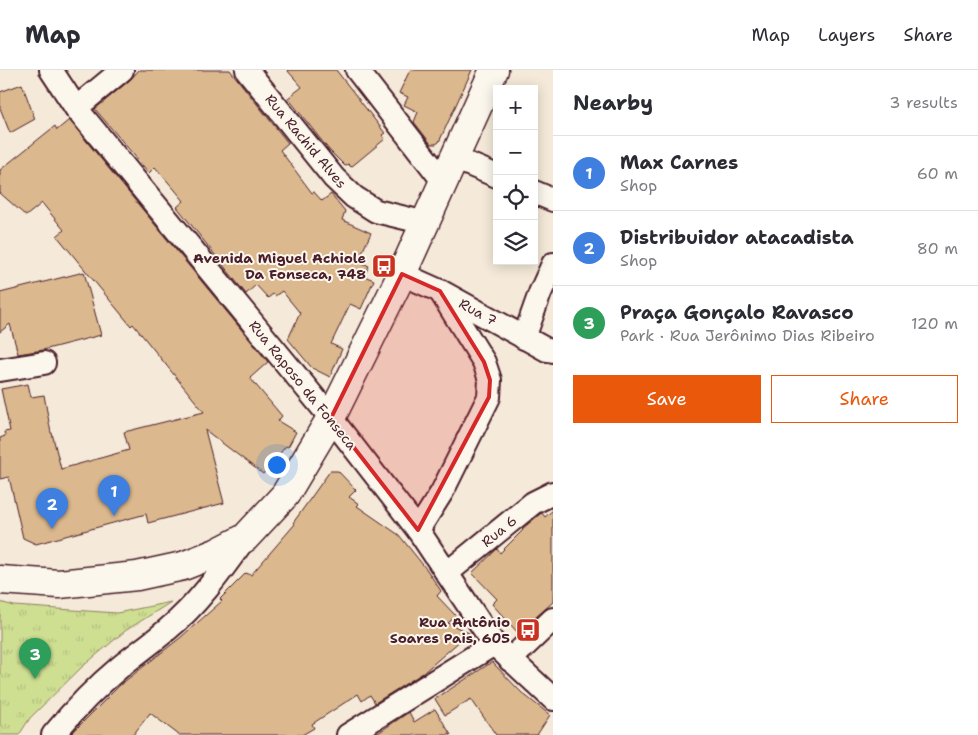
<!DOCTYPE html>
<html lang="en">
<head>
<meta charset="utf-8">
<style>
  body { margin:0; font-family:"Shantell Sans",sans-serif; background:#f7f7f7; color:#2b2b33 }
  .controls { position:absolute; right:15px; top:15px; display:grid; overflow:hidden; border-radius:0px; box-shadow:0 2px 12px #0003 }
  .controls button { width:45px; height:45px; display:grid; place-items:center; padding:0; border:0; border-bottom:1px solid #e1e1e2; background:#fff; color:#2b2b33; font:25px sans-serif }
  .you { position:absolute; left:276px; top:394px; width:18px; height:18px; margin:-12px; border:4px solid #fff; border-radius:50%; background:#1a73e8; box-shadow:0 0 0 8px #1a73e833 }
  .badge { display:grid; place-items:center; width:32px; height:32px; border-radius:50%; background:#ea580c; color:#fff; font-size:16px; font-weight:700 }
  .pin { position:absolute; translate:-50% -41px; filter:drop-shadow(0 1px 2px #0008) }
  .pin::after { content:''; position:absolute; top:26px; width:18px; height:15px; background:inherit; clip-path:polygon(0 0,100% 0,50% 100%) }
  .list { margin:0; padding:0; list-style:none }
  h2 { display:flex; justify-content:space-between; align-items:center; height:65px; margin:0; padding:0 20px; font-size:21px }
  h2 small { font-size:16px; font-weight:400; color:#7c7c81 }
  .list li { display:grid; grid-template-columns:32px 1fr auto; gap:15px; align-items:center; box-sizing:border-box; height:75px; padding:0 20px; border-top:1px solid #e1e1e2 }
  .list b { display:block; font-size:19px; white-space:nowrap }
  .list p { margin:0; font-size:16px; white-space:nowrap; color:#7c7c81 }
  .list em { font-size:16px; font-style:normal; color:#7c7c81 }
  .actions { display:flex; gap:10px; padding:15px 20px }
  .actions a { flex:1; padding:11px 0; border:1px solid #ea580c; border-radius:0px; text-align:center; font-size:18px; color:#ea580c }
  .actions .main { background:#ea580c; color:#fff }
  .icon { flex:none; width:28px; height:28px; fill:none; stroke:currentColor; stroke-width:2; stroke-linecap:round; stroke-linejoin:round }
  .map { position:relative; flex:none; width:553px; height:665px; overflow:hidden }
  header { display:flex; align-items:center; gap:30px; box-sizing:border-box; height:70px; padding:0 25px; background:#fff; border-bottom:1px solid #e1e1e2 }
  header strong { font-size:24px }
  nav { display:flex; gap:28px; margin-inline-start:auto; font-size:18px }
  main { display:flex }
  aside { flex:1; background:#fff }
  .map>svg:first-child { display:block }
  .grass { fill:url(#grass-tufts); stroke:#8c7f5e }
  .building { fill:#dbb88d; stroke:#4a1f2b }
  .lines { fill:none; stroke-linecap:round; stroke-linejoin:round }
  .minor-casing { stroke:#4a1f2b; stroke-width:26 }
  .tertiary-casing { stroke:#4a1f2b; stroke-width:31 }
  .minor { stroke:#fbf7ec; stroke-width:22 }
  .tertiary { stroke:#fbf7ec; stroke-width:28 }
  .marked { fill:#d62828; fill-opacity:0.2; stroke:#d62828; stroke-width:4; stroke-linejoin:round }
  .labels { text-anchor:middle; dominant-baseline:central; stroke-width:4; stroke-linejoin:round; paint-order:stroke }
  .street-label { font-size:14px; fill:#4a1f2b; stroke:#fbf7ec }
  .poi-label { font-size:14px; font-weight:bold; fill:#4a1f2b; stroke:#fbf7ec; text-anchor:end }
</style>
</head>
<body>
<header>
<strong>Map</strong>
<nav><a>Map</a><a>Layers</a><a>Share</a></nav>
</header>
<main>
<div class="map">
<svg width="553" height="665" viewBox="0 0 553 665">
  <defs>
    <pattern id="grass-tufts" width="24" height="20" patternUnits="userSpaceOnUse" patternTransform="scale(1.25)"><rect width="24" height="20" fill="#cedf92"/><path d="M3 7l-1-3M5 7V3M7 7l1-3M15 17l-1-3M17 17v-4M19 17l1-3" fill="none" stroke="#b2bf7e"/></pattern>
  </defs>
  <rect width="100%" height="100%" fill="#f5ead9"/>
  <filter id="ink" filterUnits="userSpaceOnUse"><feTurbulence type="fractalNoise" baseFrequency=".02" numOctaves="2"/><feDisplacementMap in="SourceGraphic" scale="10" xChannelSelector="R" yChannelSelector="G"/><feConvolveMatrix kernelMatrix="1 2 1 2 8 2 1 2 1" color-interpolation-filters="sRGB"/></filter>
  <g filter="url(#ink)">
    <!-- grass -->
    <path class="grass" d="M0,532L14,536L117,543L171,532L125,561L82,597L30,648L19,665H0Z"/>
    <!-- building -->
    <g class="building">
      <path d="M139,0H230L288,73L280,80L312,123L314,122L322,131L331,124L345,141L342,150L371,163L358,191L369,196L364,206L374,210L361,239L350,234L331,274L342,279L330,307L312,298L288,269L300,243L282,221L275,226L273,224L268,228L256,215L246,224L177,137L184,131L175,120L155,97L149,103L95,39L130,10Z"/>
      <path d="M287,0H336L385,63L382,65L385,69L351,97L348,94L345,96L329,80L288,28L302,17Z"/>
      <path d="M410,0H472L439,72L436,74H431L414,52L418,42L404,35L408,27L399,23Z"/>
      <path d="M22,14L35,49L10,63L0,38V22Z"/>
      <path d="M69,50L268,292L250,308L282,346L278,351L296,362L288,377L286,376L263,404L205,360L224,433L148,453L146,444L36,474L23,468L9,407L0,409V368L5,366L4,362L10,361L1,319L28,314L31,327L44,325L51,363H52L61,399L129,380L124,362L204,342L133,254L131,256L57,166L64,160L42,133L26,146L0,123V100L55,56L57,60Z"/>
      <path d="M84,202L101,265L43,280L18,284L10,254L0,262V223Z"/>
      <path d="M330,401H338L356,420L349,427L359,434L357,436L399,465L427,500L441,521L437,526L456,546L448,553L469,563L423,603L375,633L370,625L362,631L358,624L312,654L314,658L302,665H179L150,643L133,665H70L120,615L180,568L222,531L220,529L246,503L251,505L295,454L293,453Z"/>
      <path d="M553,440V532L518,563L492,534L497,529L472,503L497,479L500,483L523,460L522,459L540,444L542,443L545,447Z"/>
      <path d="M492,592L522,623L550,645L537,665H496L471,629L445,645L435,629Z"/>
      <path d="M435,639L451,665H375L409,642L414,652Z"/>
    </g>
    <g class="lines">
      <defs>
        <g id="minor">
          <path d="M51,0L76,38L331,348L418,460L494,574L553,629"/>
          <path d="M247,0L334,108L354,127L376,141L426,153"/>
          <path d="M357,0L443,111"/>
          <path d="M76,38L122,0"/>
          <path d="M454,88L497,106"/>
          <path d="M534,122L553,130"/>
          <path d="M402,204L440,221L547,280L553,281"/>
          <path d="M524,268L540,223L553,194"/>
          <path d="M0,300L44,293"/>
          <path d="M418,460L442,422L489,327L490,310L484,292L440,221"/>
          <path d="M447,503L533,433L553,423"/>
          <path d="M510,590L553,549"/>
          <path d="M53,665C73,641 96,617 120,597C136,584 153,572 168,559C199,533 222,500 245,468"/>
          <path d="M348,665L494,574"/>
        </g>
        <path id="tertiary" d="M0,510L59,514L137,506L183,496L216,483L245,468L285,425L331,348L402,204L494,0"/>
      </defs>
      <!-- minor casing -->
      <use href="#minor" class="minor-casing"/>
      <!-- tertiary casing -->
      <use href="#tertiary" class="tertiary-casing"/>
      <!-- minor -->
      <use href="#minor" class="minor"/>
      <!-- tertiary -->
      <use href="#tertiary" class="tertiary"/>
    </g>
  </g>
  <!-- marked area -->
  <path class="marked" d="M402,204L440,221L484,292L490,310L489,327L418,460L331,348Z"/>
  <!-- icons -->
  <defs>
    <symbol id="bus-square" viewBox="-11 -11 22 22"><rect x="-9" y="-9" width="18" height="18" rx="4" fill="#c8321e" stroke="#fbf7ec"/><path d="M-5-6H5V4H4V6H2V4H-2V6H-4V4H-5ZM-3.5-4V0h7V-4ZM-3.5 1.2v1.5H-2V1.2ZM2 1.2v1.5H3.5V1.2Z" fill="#fff"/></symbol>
  </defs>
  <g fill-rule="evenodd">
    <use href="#bus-square" x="370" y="182" width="28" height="28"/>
    <use href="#bus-square" x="514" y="546" width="28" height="28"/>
  </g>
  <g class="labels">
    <!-- street labels -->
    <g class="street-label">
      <text transform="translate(306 71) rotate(50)">Rua Rachid Alves</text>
      <text transform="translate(478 242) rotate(29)">Rua 7</text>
      <text transform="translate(303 315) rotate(51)">Rua Raposo da Fonseca</text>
      <text transform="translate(499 461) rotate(-39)">Rua 6</text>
    </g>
    <!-- poi labels -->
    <g class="poi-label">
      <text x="366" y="188">Avenida Miguel Achiole<tspan x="366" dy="16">Da Fonseca, 748</tspan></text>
      <text x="510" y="552">Rua Antônio<tspan x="510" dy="16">Soares Pais, 605</tspan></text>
    </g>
  </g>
</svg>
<div class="controls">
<button>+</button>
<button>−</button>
<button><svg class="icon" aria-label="locate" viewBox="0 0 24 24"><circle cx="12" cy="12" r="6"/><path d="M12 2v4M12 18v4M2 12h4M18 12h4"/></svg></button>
<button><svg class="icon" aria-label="layers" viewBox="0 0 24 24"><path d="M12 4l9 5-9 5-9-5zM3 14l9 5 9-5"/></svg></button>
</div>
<div class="you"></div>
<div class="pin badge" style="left:114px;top:446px;background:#3f7fe0">1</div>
<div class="pin badge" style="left:52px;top:459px;background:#3f7fe0">2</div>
<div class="pin badge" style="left:35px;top:609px;background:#2e9e5b">3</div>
</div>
<aside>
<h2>Nearby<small>3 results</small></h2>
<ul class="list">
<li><span class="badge" style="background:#3f7fe0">1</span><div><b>Max Carnes</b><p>Shop</p></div><em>60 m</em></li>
<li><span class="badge" style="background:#3f7fe0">2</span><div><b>Distribuidor atacadista</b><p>Shop</p></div><em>80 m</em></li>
<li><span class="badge" style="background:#2e9e5b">3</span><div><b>Praça Gonçalo Ravasco</b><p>Park · Rua Jerônimo Dias Ribeiro</p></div><em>120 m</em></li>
</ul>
<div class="actions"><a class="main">Save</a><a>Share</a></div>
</aside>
</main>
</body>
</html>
